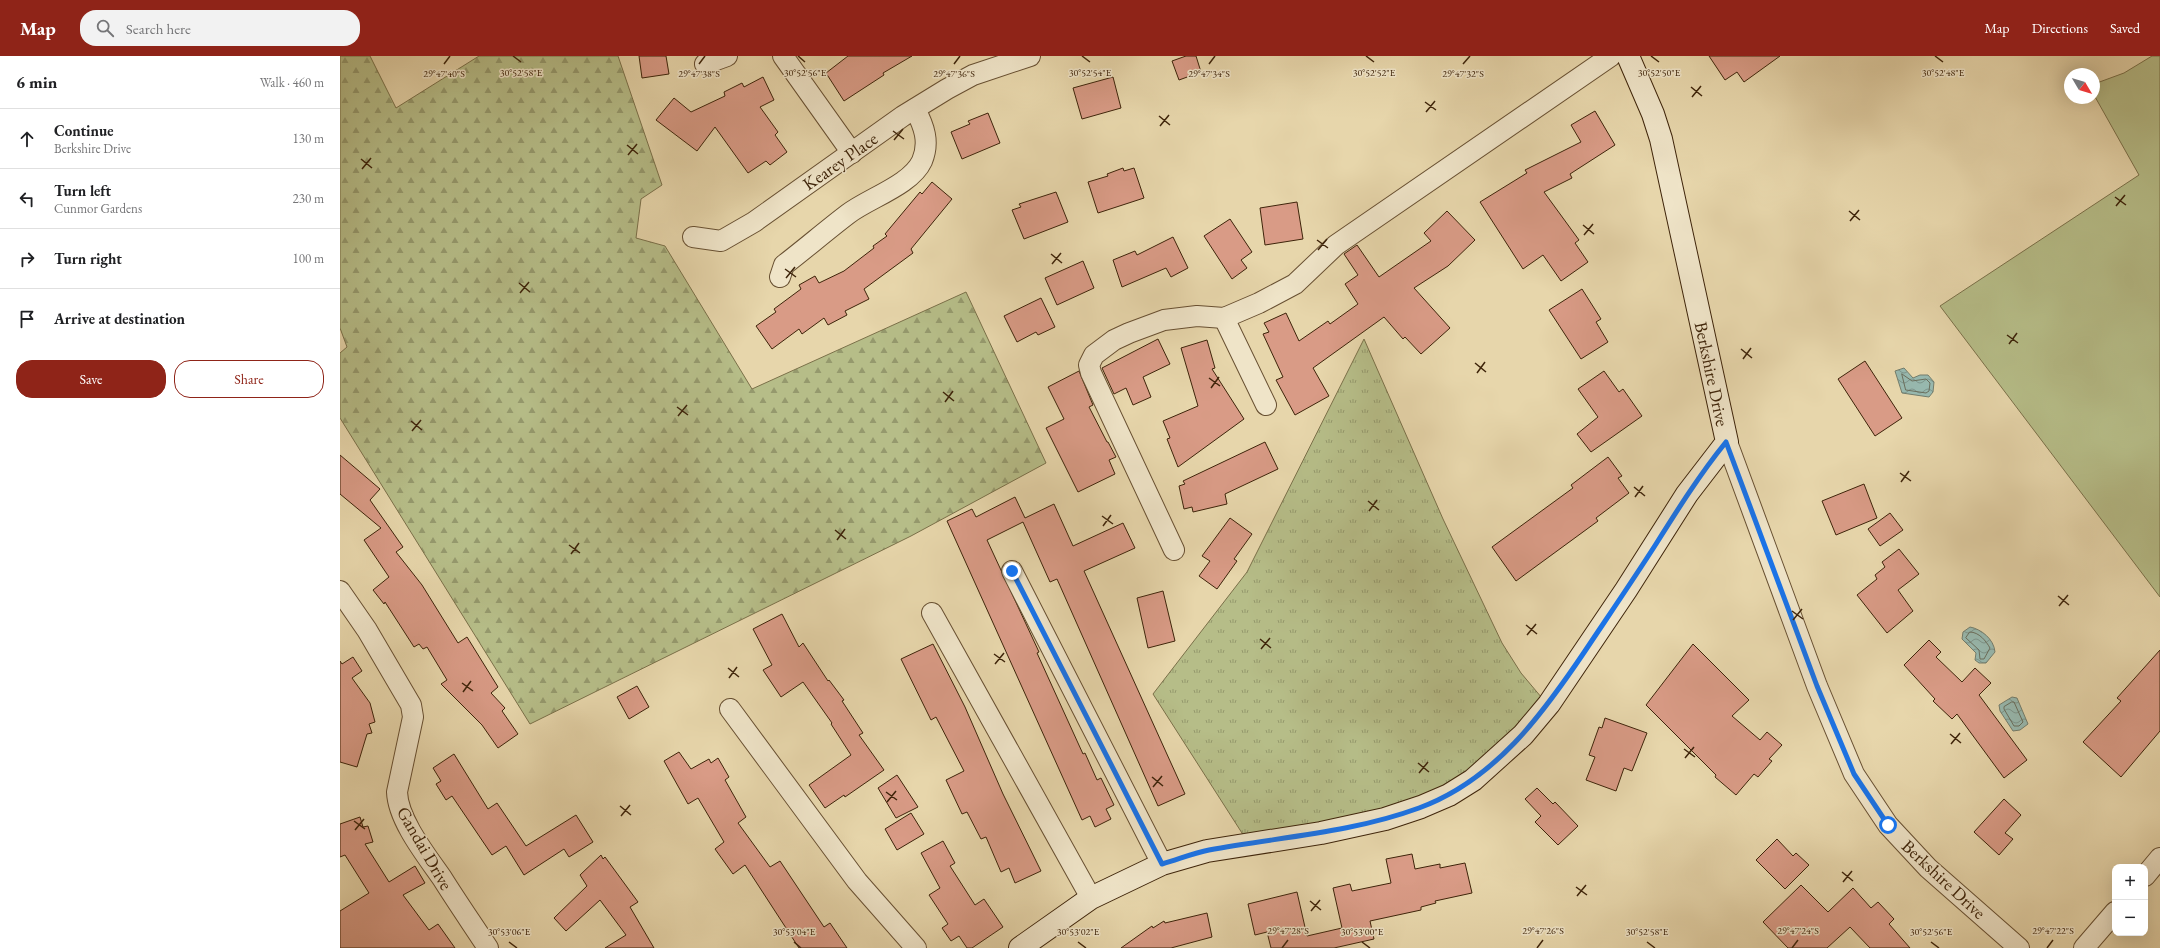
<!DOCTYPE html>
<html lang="en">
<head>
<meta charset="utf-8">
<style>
  body { margin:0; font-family:"EB Garamond",serif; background:#f2f2f2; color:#202124 }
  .controls { position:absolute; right:12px; bottom:12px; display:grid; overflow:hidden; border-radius:8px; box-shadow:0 4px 16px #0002 }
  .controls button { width:36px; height:36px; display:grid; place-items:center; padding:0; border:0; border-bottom:1px solid #e0e0e0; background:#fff; color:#202124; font:20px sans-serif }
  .compass { position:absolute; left:1724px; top:12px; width:36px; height:36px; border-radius:50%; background:#fff; box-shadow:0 4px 16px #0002; rotate:128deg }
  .stop { position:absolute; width:12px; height:12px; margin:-9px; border:3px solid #1a73e8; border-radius:50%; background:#fff }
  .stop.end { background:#1a73e8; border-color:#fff; box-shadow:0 1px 4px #0008 }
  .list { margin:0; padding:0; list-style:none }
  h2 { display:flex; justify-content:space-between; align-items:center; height:52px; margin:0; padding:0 16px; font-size:17px }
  h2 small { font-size:13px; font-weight:400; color:#757577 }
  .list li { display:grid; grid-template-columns:26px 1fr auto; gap:12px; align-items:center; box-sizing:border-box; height:60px; padding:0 16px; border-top:1px solid #e0e0e0 }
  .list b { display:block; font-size:15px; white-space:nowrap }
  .list p { margin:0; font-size:13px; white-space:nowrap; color:#757577 }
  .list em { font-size:13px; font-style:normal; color:#757577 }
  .actions { display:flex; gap:8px; padding:12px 16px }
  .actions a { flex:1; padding:9px 0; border:1px solid #8f2418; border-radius:16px; text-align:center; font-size:14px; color:#8f2418 }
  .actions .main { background:#8f2418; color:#fff }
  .icon { flex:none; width:22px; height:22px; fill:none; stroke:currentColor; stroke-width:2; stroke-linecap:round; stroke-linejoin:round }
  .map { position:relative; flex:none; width:1820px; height:892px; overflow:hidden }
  header { display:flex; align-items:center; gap:24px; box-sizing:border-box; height:56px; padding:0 20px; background:#8f2418; color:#fff }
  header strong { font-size:19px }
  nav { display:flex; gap:22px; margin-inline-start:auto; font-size:14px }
  .search { width:280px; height:36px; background:#f2f2f2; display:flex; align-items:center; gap:10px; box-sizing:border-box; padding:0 14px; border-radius:16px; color:#757577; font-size:15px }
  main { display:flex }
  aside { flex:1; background:#fff }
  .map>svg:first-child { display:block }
  .grass { fill:url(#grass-tufts); stroke:#7a7049 }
  .forest { fill:url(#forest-firs); stroke:#7a7049 }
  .park { fill:#b6bd88; stroke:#7a7049 }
  .water { fill:url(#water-waves); stroke:#737d6c }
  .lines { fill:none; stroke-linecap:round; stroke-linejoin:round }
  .shore { stroke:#6a6e5c; stroke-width:1 }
  .building { fill:#d99b86; stroke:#3e240a }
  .street-casing { stroke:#685032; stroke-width:22 }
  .secondary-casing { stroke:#3e240a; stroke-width:24 }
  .street { stroke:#efe4c8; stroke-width:20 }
  .secondary { stroke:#efe4c8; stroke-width:22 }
  .route { stroke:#1a73e8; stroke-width:5 }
  .ticks { fill:none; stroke:#3e240a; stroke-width:1.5 }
  .labels { text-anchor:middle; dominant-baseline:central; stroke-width:3; stroke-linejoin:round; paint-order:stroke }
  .street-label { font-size:18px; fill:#3e240a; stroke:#efe4c8 }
  .ticks-label { font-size:10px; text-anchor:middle; fill:#3e240a; stroke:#efe4c8; stroke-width:3; stroke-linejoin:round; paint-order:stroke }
</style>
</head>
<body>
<header>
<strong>Map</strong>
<div class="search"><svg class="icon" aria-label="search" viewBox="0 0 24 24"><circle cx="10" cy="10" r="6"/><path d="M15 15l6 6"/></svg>Search here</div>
<nav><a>Map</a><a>Directions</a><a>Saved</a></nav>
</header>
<main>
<aside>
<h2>6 min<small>Walk · 460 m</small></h2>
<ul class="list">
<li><svg class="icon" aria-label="ahead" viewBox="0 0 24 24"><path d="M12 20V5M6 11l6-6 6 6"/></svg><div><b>Continue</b><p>Berkshire Drive</p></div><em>130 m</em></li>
<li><svg class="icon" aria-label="left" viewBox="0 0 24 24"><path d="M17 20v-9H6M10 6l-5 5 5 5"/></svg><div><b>Turn left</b><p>Cunmor Gardens</p></div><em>230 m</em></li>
<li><svg class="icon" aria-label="right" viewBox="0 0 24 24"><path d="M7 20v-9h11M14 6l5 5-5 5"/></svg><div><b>Turn right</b></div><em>100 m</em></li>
<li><svg class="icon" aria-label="arrive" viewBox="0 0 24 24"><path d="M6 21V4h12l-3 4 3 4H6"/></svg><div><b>Arrive at destination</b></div></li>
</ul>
<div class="actions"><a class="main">Save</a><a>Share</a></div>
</aside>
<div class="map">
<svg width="1820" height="892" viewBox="0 0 1820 892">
  <defs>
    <pattern id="grass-tufts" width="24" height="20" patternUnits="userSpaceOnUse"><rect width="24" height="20" fill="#b6bd88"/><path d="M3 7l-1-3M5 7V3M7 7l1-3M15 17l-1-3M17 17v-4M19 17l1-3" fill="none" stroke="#95996d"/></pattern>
    <pattern id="forest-firs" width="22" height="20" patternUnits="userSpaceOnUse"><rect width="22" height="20" fill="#b6bd88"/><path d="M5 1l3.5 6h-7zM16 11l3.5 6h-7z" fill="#95996d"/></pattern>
    <pattern id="water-waves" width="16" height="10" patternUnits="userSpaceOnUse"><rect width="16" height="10" fill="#97b8ae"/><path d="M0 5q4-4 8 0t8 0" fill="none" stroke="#7d958c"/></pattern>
  </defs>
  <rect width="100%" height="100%" fill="#e7d6ab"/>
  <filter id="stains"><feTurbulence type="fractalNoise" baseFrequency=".005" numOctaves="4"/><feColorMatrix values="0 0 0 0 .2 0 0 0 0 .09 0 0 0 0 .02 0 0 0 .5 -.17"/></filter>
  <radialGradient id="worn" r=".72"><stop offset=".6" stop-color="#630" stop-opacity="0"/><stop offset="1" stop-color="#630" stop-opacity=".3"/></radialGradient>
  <!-- grass -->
  <path class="grass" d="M1024,283L1103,463L1162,587L1181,617L1207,648L1106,739L909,788L813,638L907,516Z"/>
  <!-- forest -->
  <path class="forest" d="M0,0H30L56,52L139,0H278L322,129L301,143L296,182L325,190L412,333L626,236L706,407L571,480L190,668L0,362V297L7,291L0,272Z"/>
  <!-- park -->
  <path class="park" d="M1812,0H1820V541L1600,250L1799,119L1754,39V28L1784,17Z"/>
  <!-- water -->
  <g class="water">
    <path d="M1564,312L1573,322L1580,319H1588L1594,326L1593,336L1589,341L1562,337L1555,315Z"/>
    <path d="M1630,571C1641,573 1654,583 1655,596L1646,607H1639L1635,604L1636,597L1622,583L1623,576Z"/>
    <path d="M1672,641L1677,642L1688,668L1680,674L1673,675L1660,655L1659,649Z"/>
  </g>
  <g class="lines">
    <!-- shore -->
    <g class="shore">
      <path d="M1562,318L1572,325L1586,323L1590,327L1589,335L1586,337L1566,334Z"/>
      <path d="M1630,576C1639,576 1646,585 1650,592L1644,603H1640L1639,594L1626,582Z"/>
      <path d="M1672,646H1674L1683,666L1679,670H1674L1664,653V651Z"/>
    </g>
  </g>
  <!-- building -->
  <g class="building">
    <path d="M299,0H326L329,18L302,22Z"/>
    <path d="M508,0H572L543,17L544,19L504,45L486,17Z"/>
    <path d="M846,0H856L861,16L839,24L832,5Z"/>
    <path d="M1369,0H1440L1404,26L1397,16L1385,24Z"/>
    <path d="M423,21L434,44L420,51L438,76L435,79L447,96L430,109L426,105L408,117L375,71L357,95L316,64L334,42L351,56L385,40L384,36L402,27L404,31Z"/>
    <path d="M773,21L781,52L742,63L733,32Z"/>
    <path d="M1255,55L1275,89L1230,118L1232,122L1204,136L1239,184L1235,187L1248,206L1221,225L1203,199L1183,213L1140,146L1187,117L1185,114L1241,86L1231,69Z"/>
    <path d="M648,57L660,87L622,103L611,76L630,68L628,65Z"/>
    <path d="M783,112L784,115L794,112L804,142L758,157L748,126L768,120L767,118Z"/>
    <path d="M592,126L612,143L571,193L573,197L524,233L529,243L505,255L507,259L488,269L484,262L462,278L459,273L432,293L416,270L436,256L434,253L461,233L459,229L475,220L479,227L504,215L534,192L533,190L547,180L545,178L580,136L582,138Z"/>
    <path d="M716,136L728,166L684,183L672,154L681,151L679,148Z"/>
    <path d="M957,146L963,183L925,189L920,152Z"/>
    <path d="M1107,155L1135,184L1108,210L1074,232L1110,272L1081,298L1065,281L1063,283L1044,261L973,312L989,340L955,359L936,324L943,321L923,278L929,276L924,267L946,257L959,285L988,265L990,268L1018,248L1005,228L1018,219L1004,198L1017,189L1039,221L1091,185L1084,177Z"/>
    <path d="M890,163L912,196L901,204L907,212L892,223L864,180Z"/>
    <path d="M833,181L848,212L831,221L826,212L782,231L773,204L795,195L797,199Z"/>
    <path d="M743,205L754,232L717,249L705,222Z"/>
    <path d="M1242,233L1261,263L1256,266L1268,286L1241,303L1209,254Z"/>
    <path d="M701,242L715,271L698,279L696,276L677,286L664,260Z"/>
    <path d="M818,283L830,308L803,321L811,341L793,349L786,332L774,338L762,312Z"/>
    <path d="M867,284L875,312L872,313L904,363L838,411L827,383L830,382L823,365L858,350L841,292Z"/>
    <path d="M1525,305L1562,362L1535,380L1498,323Z"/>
    <path d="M739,315L753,349L749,351L767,386H768L776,401L769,404L775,418L738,436L706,372L724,363L708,331Z"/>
    <path d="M1264,315L1279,336L1283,333L1302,360L1251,396L1237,378L1258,361L1238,333Z"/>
    <path d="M925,386L938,413L885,438L887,448L853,456L852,451L844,453L839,430L845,428L843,425Z"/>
    <path d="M0,399L40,433L30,444L63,491L56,496L82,529L118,587L127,581L158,631L151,637L165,652L162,655L178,678L158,692L142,669L101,628L107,624L87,591L83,593L79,588L74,591L45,546L44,548L33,534L49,521L24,484L41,472L0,438Z"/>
    <path d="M1268,401L1282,420L1278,422L1289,437L1256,462L1258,465L1176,525L1152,491L1233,432L1231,429Z"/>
    <path d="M1524,428L1537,462L1496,479L1482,445Z"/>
    <path d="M675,441L685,462L714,448L733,490L783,467L795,492L744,515L845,738L818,750L717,523L710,526L683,466L647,484L699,596L697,597L743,698L745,697L757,724L761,722L774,749L766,753L771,763L755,771L750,760L742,764L607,465L632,453L636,461Z"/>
    <path d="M1550,457L1563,474L1540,490L1528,473Z"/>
    <path d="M890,462L912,478L894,503L897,505L877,533L859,520L870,505L862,500Z"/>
    <path d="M1559,493L1579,518L1558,534L1573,555L1547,577L1517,539L1537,523L1535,519L1545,511L1542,506Z"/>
    <path d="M823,535L835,585L808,592L797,542Z"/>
    <path d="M442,558L459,591L463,587L488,625L489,624L504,644L502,645L523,677L519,679L544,714L505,741L504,739L485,752L469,729L511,699L491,668L492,667L463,626L441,641L423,614L432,609L413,573Z"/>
    <path d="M1589,584L1601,596L1596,601L1622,626L1635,612L1651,627L1639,639L1687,704L1664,722L1617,658L1612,663L1593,645L1595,643L1564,609Z"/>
    <path d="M593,588L625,651L663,738L701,815L675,827L669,812L661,816L646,781L641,783L627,756L622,758L606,724L624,715L596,661L591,664L561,603Z"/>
    <path d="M1353,588L1409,644L1392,660L1420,684L1427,676L1442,689L1429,703L1432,705L1418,721L1414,718L1396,739L1375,721L1376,719L1306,649Z"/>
    <path d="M1820,594V675L1781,721L1743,686L1781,645L1777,642Z"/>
    <path d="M13,601L22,615L12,622L30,647L35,666L29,668L32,677L27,678L17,711L0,706V605L2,608Z"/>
    <path d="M297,630L309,651L289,663L277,641Z"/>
    <path d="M1265,662L1307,677L1292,715L1284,712L1276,735L1246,724L1255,701L1249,699L1259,671L1262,672Z"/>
    <path d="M339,696L351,713L369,703L371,707L378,702L389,721L385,724L406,761L398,767L430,811L440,805L484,871L490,867L507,892H459L405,809L393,818L375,793L384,786L358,742L348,748L324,705Z"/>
    <path d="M114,698L148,753L157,747L186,790L236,759L253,786L229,801L224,793L184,819L166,790L152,799L112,740L106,744L96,728L101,725L93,712Z"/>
    <path d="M557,719L578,751L556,762L538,732Z"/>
    <path d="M1197,732L1213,748L1215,746L1238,770L1218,789L1195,766L1201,760L1185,743Z"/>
    <path d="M1664,743L1681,759L1665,777L1673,783L1659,799L1634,776Z"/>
    <path d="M571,757L584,778L557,794L545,773Z"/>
    <path d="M20,761L23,771L28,770L33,786L25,788L49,826L75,810L85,827L63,839L89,874L98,868L115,892H0V855L29,837L5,799L0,801V768Z"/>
    <path d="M1437,783L1453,800L1456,797L1469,809L1445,833L1416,804Z"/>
    <path d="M603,785L615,807L610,810L635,849L644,843L663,871L632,892H627L619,880L611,885L602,872L608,868L589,839L600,832L581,797Z"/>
    <path d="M1072,798L1075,813L1100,808V812L1125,807L1132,837L1095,845L1096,847L1081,851V854L1030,865L1034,883L994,892H931L927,876L915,879L908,848L957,836L967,880L1002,872L993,832L1010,828L1012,835L1051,827L1046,803Z"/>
    <path d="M261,799L263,803L265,801L298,846L290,851L314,892H265L286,879L260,844L226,875L214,862L247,830L240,819Z"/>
    <path d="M1461,829L1488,856L1513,832L1531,852L1538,846L1554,863L1549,868L1570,892H1530L1510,871L1487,892H1448L1423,866Z"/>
    <path d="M867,857L872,881L831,892H781L812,870L813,872L824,865L825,867Z"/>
  </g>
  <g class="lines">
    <defs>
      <g id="street">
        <path d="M443,0L512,97"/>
        <path d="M365,8L387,0"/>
        <path d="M353,181L381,185L414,166L563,60L607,33L633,19L690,0"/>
        <path d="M440,221L444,209C466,192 487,174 508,158C529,142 571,129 582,105C590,86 584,70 575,53"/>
        <path d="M884,262L926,349"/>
        <path d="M1387,386L1477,630L1514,718L1548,769L1588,812L1679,892"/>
        <path d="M834,494L751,317L749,309L754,299L774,284L789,277L824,264L857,260L884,262L919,247L955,228L996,189L1271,0"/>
        <path d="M672,515L822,808"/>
        <path d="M0,535L27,574L71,649L73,661L57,736C58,764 86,799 102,822C117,846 133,869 148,892"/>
        <path d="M592,557L751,842"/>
        <path d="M390,653L517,825L576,892"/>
        <path d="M1805,820L1820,802"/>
        <path d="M1744,892L1775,856"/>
      </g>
      <path id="secondary" d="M680,892L751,842L822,808L867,795L981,777L1045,763L1081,751L1109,739L1133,724L1183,679L1209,648L1286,534L1347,438L1387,386L1321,83L1313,58L1288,0"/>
    </defs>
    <!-- street casing -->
    <use href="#street" class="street-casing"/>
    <!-- secondary casing -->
    <use href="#secondary" class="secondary-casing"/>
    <!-- street -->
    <use href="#street" class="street"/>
    <!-- secondary -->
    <use href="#secondary" class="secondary"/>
  </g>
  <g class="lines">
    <!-- route -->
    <path class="route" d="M672,515L822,808C837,804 853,797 869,794C939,781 1011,777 1079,752C1155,724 1202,659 1245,595C1269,559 1293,524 1316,488C1338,453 1360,418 1386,386L1477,630L1514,718L1548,769"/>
  </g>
  <!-- ticks -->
  <path class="ticks" d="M173,0L181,6M458,0L465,6M742,0L750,6M1026,0L1034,6M1311,0L1319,6M1595,0L1603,6M104,8L110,0M359,8L365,0M614,8L620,0M869,8L875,0M1123,8L1130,0M1351,31L1362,40M1352,41L1361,30M1085,46L1096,54M1086,56L1095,45M819,60L830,69M820,70L829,59M553,75L564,83M554,84L563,73M287,89L298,98M288,99L297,88M21,103L32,112M22,113L31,102M1775,141L1786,149M1776,150L1785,139M1509,155L1520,164M1510,165L1519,154M1243,169L1254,178M1244,179L1253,168M977,184L988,192M978,194L987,183M711,198L722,207M712,208L721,197M445,213L456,221M446,222L455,211M179,227L190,236M180,237L189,226M1667,279L1678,287M1669,288L1677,277M1401,293L1412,302M1403,303L1411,292M1135,307L1146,316M1137,317L1145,306M869,322L880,330M871,332L879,321M603,336L614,345M605,346L613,335M337,351L348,359M338,360L347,349M71,365L82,374M72,375L81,364M1560,417L1571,425M1561,426L1569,415M1294,431L1305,440M1295,441L1303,430M1028,445L1039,454M1029,455L1037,444M762,460L773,468M763,470L771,459M495,474L506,483M497,484L505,473M229,489L240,497M231,498L239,487M1718,540L1729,549M1719,550L1728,539M1452,555L1463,563M1453,564L1462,553M1186,569L1197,578M1187,579L1196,568M920,583L931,592M921,593L930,582M654,598L665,606M655,608L664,597M388,612L399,621M389,622L397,611M122,627L133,635M123,636L131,625M1610,678L1621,687M1611,688L1620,677M1344,693L1355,701M1345,702L1354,691M1078,707L1089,716M1079,717L1088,706M812,721L823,730M813,731L822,720M546,736L557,744M547,746L556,735M280,750L291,759M281,760L290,749M14,765L25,773M15,774L24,763M1502,816L1513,825M1503,826L1512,815M1236,831L1247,839M1237,840L1246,829M970,845L981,854M971,855L980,844M169,886L177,892M454,886L461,892M738,886L746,892M1022,886L1030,892M1307,886L1315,892M1591,886L1599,892M942,892L948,884M1197,892L1203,884M1452,892L1458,884M1707,892L1713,884"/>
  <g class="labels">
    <!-- street labels -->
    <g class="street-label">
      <text transform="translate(500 105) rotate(-35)">Kearey Place</text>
      <text transform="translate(1372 318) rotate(78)">Berkshire Drive</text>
      <text transform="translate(85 792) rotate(60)">Gandai Drive</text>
      <text transform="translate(1604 823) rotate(43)">Berkshire Drive</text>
    </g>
  </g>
  <g class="ticks-label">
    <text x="750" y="20">30°52'54"E</text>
    <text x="181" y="20">30°52'58"E</text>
    <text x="465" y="20">30°52'56"E</text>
    <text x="1034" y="20">30°52'52"E</text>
    <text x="1319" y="20">30°52'50"E</text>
    <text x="1603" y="20">30°52'48"E</text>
    <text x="104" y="21">29°47'40"S</text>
    <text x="359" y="21">29°47'38"S</text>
    <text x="869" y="21">29°47'34"S</text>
    <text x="1123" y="21">29°47'32"S</text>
    <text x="614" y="21">29°47'36"S</text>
    <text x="948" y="878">29°47'28"S</text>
    <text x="1203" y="878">29°47'26"S</text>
    <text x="1458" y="878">29°47'24"S</text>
    <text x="1713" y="878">29°47'22"S</text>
    <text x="169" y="879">30°53'06"E</text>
    <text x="454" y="879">30°53'04"E</text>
    <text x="738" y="879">30°53'02"E</text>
    <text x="1022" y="879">30°53'00"E</text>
    <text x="1307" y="879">30°52'58"E</text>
    <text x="1591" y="879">30°52'56"E</text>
  </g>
  <rect width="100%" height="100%" filter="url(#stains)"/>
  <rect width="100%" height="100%" fill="url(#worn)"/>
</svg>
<div class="controls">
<button>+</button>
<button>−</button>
</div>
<svg class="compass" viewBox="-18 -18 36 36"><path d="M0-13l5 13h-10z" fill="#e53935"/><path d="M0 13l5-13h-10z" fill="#757577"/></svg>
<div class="stop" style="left:1548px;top:769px"></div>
<div class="stop end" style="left:672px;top:515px"></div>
</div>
</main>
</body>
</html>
